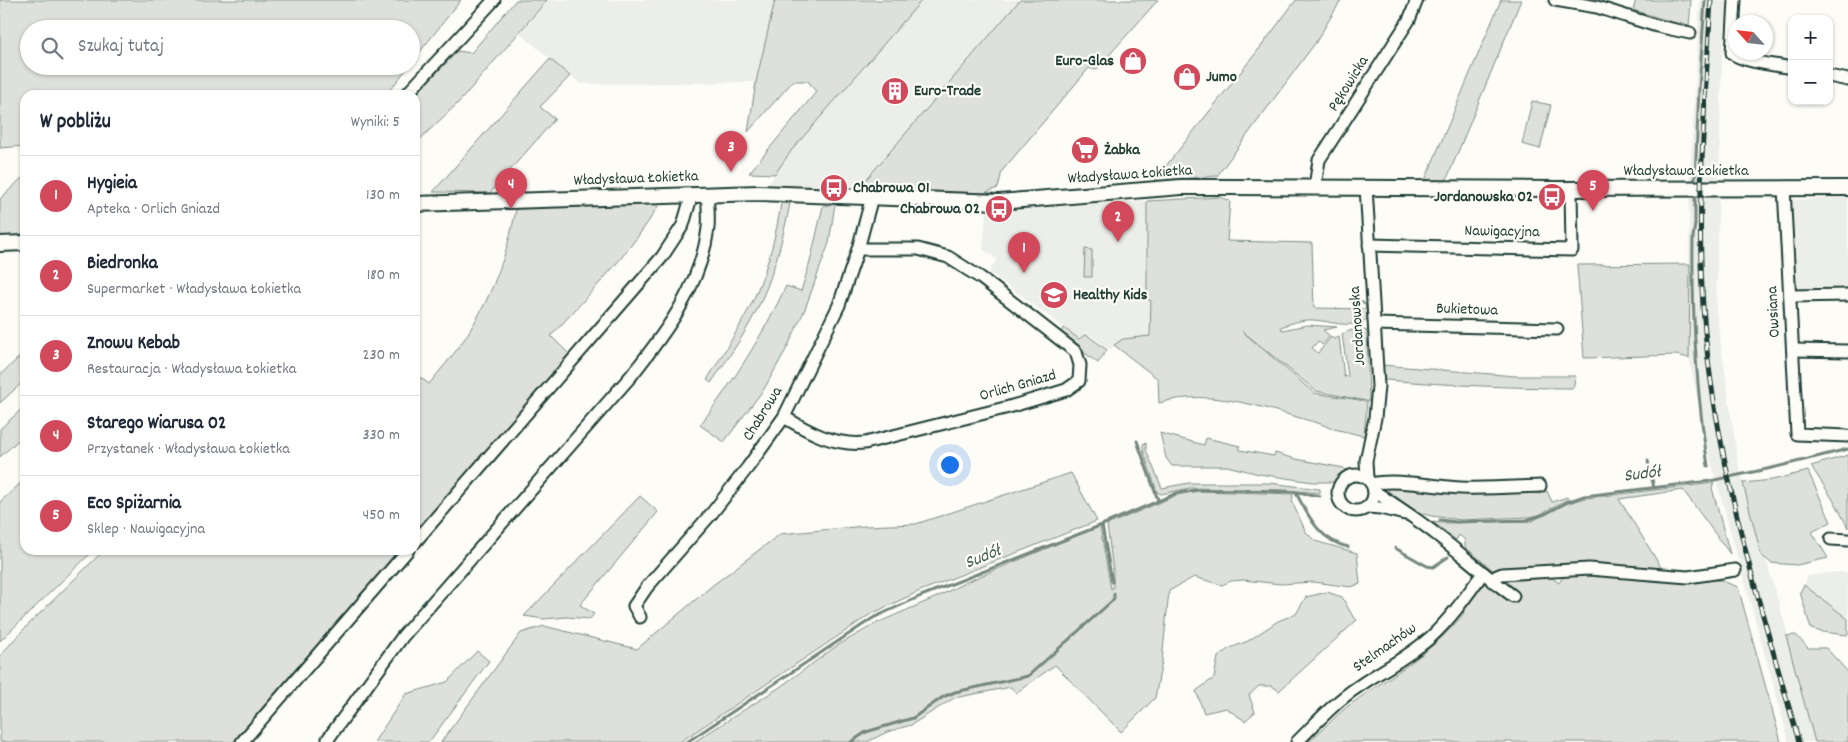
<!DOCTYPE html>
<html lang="pl">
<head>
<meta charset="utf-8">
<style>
  body { margin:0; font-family:Dekko,sans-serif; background:#f2f2f3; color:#1f2937 }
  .controls { position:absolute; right:15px; top:15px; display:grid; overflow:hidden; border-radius:10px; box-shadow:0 1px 4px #0004 }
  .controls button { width:45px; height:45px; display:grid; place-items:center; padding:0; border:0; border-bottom:1px solid #e0e1e3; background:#fff; color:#1f2937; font:25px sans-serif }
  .compass { position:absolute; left:1728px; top:15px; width:45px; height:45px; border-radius:50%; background:#fff; box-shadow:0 1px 4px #0004; rotate:297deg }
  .you { position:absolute; left:949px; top:464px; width:18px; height:18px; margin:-12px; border:4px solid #fff; border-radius:50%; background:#1a73e8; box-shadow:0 0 0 8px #1a73e833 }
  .badge { display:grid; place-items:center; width:32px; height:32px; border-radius:50%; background:#d1495b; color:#fff; font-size:16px; font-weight:700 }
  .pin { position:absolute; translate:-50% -41px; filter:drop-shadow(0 1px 2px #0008) }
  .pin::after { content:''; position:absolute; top:26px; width:18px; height:15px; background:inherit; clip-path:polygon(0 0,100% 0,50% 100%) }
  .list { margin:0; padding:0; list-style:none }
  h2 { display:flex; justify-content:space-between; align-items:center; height:65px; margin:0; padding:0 20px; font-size:21px }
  h2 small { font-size:16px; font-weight:400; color:#747a83 }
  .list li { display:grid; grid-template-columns:32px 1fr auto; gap:15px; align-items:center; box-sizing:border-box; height:80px; padding:0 20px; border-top:1px solid #e0e1e3 }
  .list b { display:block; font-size:19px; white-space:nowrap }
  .list p { margin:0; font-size:16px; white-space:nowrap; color:#747a83 }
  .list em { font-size:16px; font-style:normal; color:#747a83 }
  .icon { flex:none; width:28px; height:28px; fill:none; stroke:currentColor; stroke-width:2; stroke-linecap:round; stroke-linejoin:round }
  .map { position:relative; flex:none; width:1848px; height:742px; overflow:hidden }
  .search { position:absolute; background:#fff; box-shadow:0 1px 4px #0004; left:20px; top:20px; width:400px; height:55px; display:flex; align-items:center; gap:12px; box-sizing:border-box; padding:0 18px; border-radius:28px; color:#747a83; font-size:19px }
  .panel { position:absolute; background:#fff; box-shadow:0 1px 4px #0004; left:20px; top:90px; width:400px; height:465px; border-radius:15px }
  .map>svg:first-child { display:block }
  .built { fill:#eceee9 }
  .green { fill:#dde0db; stroke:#7e8e88; fill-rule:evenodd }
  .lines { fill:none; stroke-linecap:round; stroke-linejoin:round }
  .stream { stroke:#75877f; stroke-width:3 }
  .minor-casing { stroke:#1f3d34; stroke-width:15 }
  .tertiary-casing { stroke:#1f3d34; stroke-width:18 }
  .minor { stroke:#fdfcf7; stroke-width:11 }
  .tertiary { stroke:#fdfcf7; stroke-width:14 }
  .rail-casing { stroke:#1f3d34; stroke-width:5 }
  .rail { stroke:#fdfcf7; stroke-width:3; stroke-dasharray:9; stroke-linecap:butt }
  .labels { text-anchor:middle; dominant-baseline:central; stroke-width:4.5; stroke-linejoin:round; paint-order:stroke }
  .poi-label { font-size:16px; font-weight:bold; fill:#1f3d34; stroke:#fdfcf7; text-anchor:start }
  .street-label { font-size:16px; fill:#1f3d34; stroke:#fdfcf7 }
  .water-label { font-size:18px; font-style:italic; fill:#435c53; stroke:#fdfcf7 }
</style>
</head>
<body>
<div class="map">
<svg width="1848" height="742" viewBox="0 0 1848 742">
  <rect width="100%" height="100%" fill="#fdfcf7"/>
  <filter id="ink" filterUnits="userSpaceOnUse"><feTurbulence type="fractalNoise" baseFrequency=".02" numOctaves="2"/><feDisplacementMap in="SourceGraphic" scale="10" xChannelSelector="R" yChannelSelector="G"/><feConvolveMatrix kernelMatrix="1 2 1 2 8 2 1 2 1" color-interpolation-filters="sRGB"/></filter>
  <g filter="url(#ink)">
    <!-- built -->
    <g class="built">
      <path d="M547,0H775L756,82L582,84L570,76L520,33Z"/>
      <path d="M922,0H1020L858,189L768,185L791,151Z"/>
      <path d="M1700,0H1728L1722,57L1716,310L1738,463L1819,742H1789L1709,454L1689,358V195Z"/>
      <path d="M1848,197V289H1795L1791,200Z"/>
      <path d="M1147,201V299L1151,301L1150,337L1123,339L1109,350L1086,332L1078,338L989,272L997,259L983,249L987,210Z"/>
      <path d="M1835,572H1848V619L1804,585L1808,576Z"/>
    </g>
    <!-- green -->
    <g class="green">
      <path d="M0,0H461L411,63V29H29V66H409L386,95H25V146L0,148Z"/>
      <path d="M516,0H547L460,101L415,144V95L458,51L471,53Z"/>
      <path d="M775,0H922L791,151L775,174L749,173L816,92L808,81H793L748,132L756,82Z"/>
      <path d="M1020,0H1158L1096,70L1089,68L1002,171L998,188L984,193L858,189Z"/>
      <path d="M1296,0H1341L1316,42L1217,176L1154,181L1263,44Z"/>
      <path d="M1501,0H1521L1446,181L1425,180Z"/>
      <path d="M1636,0H1691L1689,27L1633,10Z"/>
      <path d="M550,59L570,76L540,107L555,119L490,193L433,192Z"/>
      <path d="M1532,101L1551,105L1540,149L1522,144Z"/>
      <path d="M25,175V230L20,236H0V199Z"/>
      <path d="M1220,197L1230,201L1227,241L1312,243L1314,308L1366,309L1365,305L1360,300L1367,305V319C1350,331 1327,319 1308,320C1300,320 1289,324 1281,327L1282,330L1307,325L1337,327L1323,330L1330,336L1322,345L1318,341L1312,348L1318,353L1331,337L1334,339L1339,337L1344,377L1348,376L1342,334L1352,330L1353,332L1364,330L1367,331L1369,401H1367L1364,436L1330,428L1321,424C1270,410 1212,387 1159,403L1158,379L1114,345L1123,339L1150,336L1151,301L1147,299V201ZM1242,331L1316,391L1366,401L1314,393Z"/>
      <path d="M660,203C631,253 589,294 551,336L570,355L415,533V374L429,384C440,370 453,356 463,341C490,301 507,256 516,209Z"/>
      <path d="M781,203L790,204C783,237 775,270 761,301C748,330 729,357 711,383L707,380C723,353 742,325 755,296C768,266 776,236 781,203Z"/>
      <path d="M835,204L829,243L805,309L788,346L764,389L724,442L700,425C734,381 763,335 786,286L801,291L810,262L823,206Z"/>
      <path d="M1085,249L1092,250V277H1084Z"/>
      <path d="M1690,264L1689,358L1676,355L1584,358L1577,265Z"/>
      <path d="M1064,328L1079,339L1084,335H1087L1107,350L1098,363L1059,334Z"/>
      <path d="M25,352V380L0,403V375Z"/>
      <path d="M1382,365L1515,376H1576L1573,388C1510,388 1448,385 1385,380Z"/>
      <path d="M25,406V434L0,457V429Z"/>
      <path d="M1160,433L1204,445L1206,438L1240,446V450L1274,456L1275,453L1296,459L1344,468L1347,474L1336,482H1313L1259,474L1227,466H1172L1166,458Z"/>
      <path d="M1146,443V450L1162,488L1189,483H1269L1320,489V493L1287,490L1190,488L1161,494L1157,492L1143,450V444Z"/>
      <path d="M1848,455V528L1837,506L1811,466Z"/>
      <path d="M1808,471L1831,522L1812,532L1828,558L1797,565L1771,563L1761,555L1743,483L1772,480Z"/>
      <path d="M1071,473L1097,521L920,591L871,614L680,742H441L521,633L544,626L637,649L713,585L780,534L865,526L916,524Z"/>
      <path d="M25,479V550H94L0,641V502Z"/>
      <path d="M1714,483L1712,488L1730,554L1683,490L1619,499L1664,572H1495L1465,547V540L1459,535L1456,540L1433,522L1443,523L1532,521L1568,503L1586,498Z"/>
      <path d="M1388,487L1469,494L1531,491L1539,494L1547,491L1552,502L1567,497L1568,499L1539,515L1529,517L1461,520L1432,516L1419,513L1389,492Z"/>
      <path d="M1199,491L1293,494L1292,502L1306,532L1315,541L1357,553L1360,584L1351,587L1314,582L1281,584L1243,580L1231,581L1222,585L1194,577L1169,591L1162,661L1155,698L1121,732L1055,665L1016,693L1011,687L954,698L911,725L887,732L867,742H694L780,687L838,645L877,623L939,596L964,583L1095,528L1100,527L1111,589L1113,588V571L1107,525L1177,495Z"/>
      <path d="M640,496L658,512L580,605L594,614L590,619L567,617L544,619L524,616Z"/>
      <path d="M104,550H400L233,742H0V656L20,633Z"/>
      <path d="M1545,573L1559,583L1565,574L1650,579L1693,581L1720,580L1738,587L1781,742H1308C1322,731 1334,717 1348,706C1389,676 1432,654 1464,613L1461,610L1482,583L1495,579Z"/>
      <path d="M1804,585L1848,619V635L1822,632L1811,629L1800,592Z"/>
      <path d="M1327,592L1342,597L1352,615L1357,620L1279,691L1272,686H1259L1249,695L1255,712L1245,721L1226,708L1204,713L1196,691L1214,678L1218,657L1228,649L1248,641L1278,621L1296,614L1306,597Z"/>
      <path d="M1796,635L1808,648H1826L1848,672V742H1815L1786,636Z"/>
      <path d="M477,651L489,661L429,742H374L406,694L447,682Z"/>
    </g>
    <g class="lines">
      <!-- stream -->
      <g class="stream">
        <path d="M1695,179L1699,89L1705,0"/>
        <path d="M1695,197V225L1693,237C1692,314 1696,390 1708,466"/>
        <path d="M1137,441L1158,500"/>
        <path d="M1648,461L1654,488"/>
        <path d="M1296,493C1309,517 1319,540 1348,547"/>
        <path d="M1440,520L1456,522L1527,520L1545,514L1567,502L1584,496L1710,481L1772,468L1848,449"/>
        <path d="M1102,525L1112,582"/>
        <path d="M1395,548L1427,566L1433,567L1448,557"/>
        <path d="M687,742L873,618L921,596L1102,525L1177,493L1196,490H1237L1295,492L1320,496"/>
        <path d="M851,742L866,732L913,718L943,697L955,692L1028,676L1112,601L1114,598V594"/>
      </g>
      <defs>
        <g id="minor">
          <path d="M1555,0L1597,7L1657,26L1690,33"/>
          <path d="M1735,0L1732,53C1742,62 1777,65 1792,68"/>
          <path d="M1829,76L1848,80"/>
          <path d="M406,95L494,0"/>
          <path d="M1315,187L1319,160L1409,20L1417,0"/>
          <path d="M1366,187L1378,386L1375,418L1366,461L1367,478"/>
          <path d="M1784,188L1797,434L1848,436"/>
          <path d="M1369,245L1572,250L1571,189"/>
          <path d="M1790,296L1848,295"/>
          <path d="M1375,324L1557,329"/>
          <path d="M1793,350L1848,351"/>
          <path d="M784,417C809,432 834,446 865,443L1009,407L1066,390L1079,381L1080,365L1076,352L981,278L948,257L918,249H858"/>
          <circle cx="1356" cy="493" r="18"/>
          <path d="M1372,484C1392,478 1438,487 1461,488C1487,489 1514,487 1540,486"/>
          <path d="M1374,491C1395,505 1417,519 1437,535C1463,555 1487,577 1513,596"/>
          <path d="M1368,507L1380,508L1405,514"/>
          <path d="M1831,539L1848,540"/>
          <path d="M415,542L662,257L683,225L692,194"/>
          <path d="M1492,581L1497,576L1502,574L1589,569L1688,577L1735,570"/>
          <path d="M640,617L634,606L647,587L712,513L748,467L784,417L839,305L858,249L872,197"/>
          <path d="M328,739L403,636L631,376C666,332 701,286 708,228C709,217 708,205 707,194"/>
          <path d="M242,742L408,550"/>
          <path d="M1297,742C1317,722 1336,701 1359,686C1384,669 1410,656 1432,636C1452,617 1467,595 1483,573"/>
        </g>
        <g id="tertiary">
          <path d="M415,204L759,193L999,202L1181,187H1228L1556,189L1848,188"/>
          <path d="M0,244L25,243"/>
        </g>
      </defs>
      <!-- minor casing -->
      <use href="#minor" class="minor-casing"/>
      <!-- tertiary casing -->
      <use href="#tertiary" class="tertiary-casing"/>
      <!-- minor -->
      <use href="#minor" class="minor"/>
      <!-- tertiary -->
      <use href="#tertiary" class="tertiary"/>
      <defs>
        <path id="rail" d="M1711,0C1704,119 1693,240 1708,359C1724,490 1763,616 1799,742"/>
      </defs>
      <!-- rail casing -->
      <use href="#rail" class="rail-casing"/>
      <!-- rail -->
      <use href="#rail" class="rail"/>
    </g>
  </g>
  <!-- icons -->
  <defs>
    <symbol id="shop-disc" viewBox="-11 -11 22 22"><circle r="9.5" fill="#d1495b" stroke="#fdfcf7"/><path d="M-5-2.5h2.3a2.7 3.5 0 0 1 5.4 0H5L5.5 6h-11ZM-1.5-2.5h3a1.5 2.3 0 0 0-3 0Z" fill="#fff"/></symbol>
    <symbol id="building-disc" viewBox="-11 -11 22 22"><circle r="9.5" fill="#d1495b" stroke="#fdfcf7"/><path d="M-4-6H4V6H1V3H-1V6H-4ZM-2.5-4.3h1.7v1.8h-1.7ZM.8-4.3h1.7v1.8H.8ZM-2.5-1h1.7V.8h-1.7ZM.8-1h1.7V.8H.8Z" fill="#fff"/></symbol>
    <symbol id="supermarket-disc" viewBox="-11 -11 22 22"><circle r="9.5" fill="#d1495b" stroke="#fdfcf7"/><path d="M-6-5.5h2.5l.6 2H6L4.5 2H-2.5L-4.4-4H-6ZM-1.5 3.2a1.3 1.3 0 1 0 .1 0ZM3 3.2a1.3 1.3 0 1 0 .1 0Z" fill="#fff"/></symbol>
    <symbol id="bus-disc" viewBox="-11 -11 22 22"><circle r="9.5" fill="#d1495b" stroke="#fdfcf7"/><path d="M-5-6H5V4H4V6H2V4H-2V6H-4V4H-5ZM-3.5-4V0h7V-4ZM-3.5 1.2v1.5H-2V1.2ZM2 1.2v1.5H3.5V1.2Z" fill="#fff"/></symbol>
    <symbol id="school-disc" viewBox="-11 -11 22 22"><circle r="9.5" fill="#d1495b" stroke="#fdfcf7"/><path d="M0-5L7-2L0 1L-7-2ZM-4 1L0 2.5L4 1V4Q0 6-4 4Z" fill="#fff"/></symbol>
  </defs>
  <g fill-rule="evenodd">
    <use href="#shop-disc" x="1117" y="45" width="32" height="32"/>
    <use href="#shop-disc" x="1171" y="61" width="32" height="32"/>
    <use href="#building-disc" x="879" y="75" width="32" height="32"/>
    <use href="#supermarket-disc" x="1069" y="134" width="32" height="32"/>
    <use href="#bus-disc" x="818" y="172" width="32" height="32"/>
    <use href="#bus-disc" x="1536" y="181" width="32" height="32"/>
    <use href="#bus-disc" x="983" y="193" width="32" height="32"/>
    <use href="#school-disc" x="1038" y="279" width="32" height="32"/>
  </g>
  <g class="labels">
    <!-- poi labels -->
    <g class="poi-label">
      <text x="1114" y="61" text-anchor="end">Euro-Glas</text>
      <text x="1206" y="77">Jumo</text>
      <text x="914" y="91">Euro-Trade</text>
      <text x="1104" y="150">Żabka</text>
      <text x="853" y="188">Chabrowa 01</text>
      <text x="1533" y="197" text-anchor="end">Jordanowska 02</text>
      <text x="980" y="209" text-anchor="end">Chabrowa 02</text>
      <text x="1073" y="295">Healthy Kids</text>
    </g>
    <!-- street labels -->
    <g class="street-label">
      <text transform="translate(1349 84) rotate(-58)">Pękowicka</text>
      <text x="1686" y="171">Władysława Łokietka</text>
      <text transform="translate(1130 175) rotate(-4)">Władysława Łokietka</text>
      <text transform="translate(636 179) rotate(-2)">Władysława Łokietka</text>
      <text transform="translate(1502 232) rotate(1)">Nawigacyjna</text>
      <text transform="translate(1467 310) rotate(2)">Bukietowa</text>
      <text transform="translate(1774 312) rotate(-93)">Owsiana</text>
      <text transform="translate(1358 326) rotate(-94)">Jordanowska</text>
      <text transform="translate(1018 386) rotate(-16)">Orlich Gniazd</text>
      <text transform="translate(763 414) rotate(-58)">Chabrowa</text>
      <text transform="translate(1385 648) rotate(-35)">Stelmachów</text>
    </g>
    <!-- water labels -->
    <g class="water-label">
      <text transform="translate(1642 475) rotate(-7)">Sudół</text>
      <text transform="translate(983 558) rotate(-22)">Sudół</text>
    </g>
  </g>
</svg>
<div class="controls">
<button>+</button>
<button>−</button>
</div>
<svg class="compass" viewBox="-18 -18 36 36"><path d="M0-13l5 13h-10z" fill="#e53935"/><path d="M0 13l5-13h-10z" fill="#747a83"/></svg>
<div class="you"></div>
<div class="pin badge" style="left:1024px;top:273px">1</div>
<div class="pin badge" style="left:1118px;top:242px">2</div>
<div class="pin badge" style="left:731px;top:172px">3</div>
<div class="pin badge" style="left:511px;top:209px">4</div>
<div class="pin badge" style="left:1593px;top:211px">5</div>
<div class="search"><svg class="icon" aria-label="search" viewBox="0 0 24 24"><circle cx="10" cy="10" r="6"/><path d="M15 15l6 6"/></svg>Szukaj tutaj</div>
<section class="panel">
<h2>W pobliżu<small>Wyniki: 5</small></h2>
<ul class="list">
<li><span class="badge">1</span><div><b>Hygieia</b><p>Apteka · Orlich Gniazd</p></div><em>130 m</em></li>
<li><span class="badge">2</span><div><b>Biedronka</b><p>Supermarket · Władysława Łokietka</p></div><em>180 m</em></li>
<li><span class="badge">3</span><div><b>Znowu Kebab</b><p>Restauracja · Władysława Łokietka</p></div><em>230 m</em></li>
<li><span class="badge">4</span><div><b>Starego Wiarusa 02</b><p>Przystanek · Władysława Łokietka</p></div><em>330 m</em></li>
<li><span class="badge">5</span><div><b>Eco Spiżarnia</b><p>Sklep · Nawigacyjna</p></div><em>450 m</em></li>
</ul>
</section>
</div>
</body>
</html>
